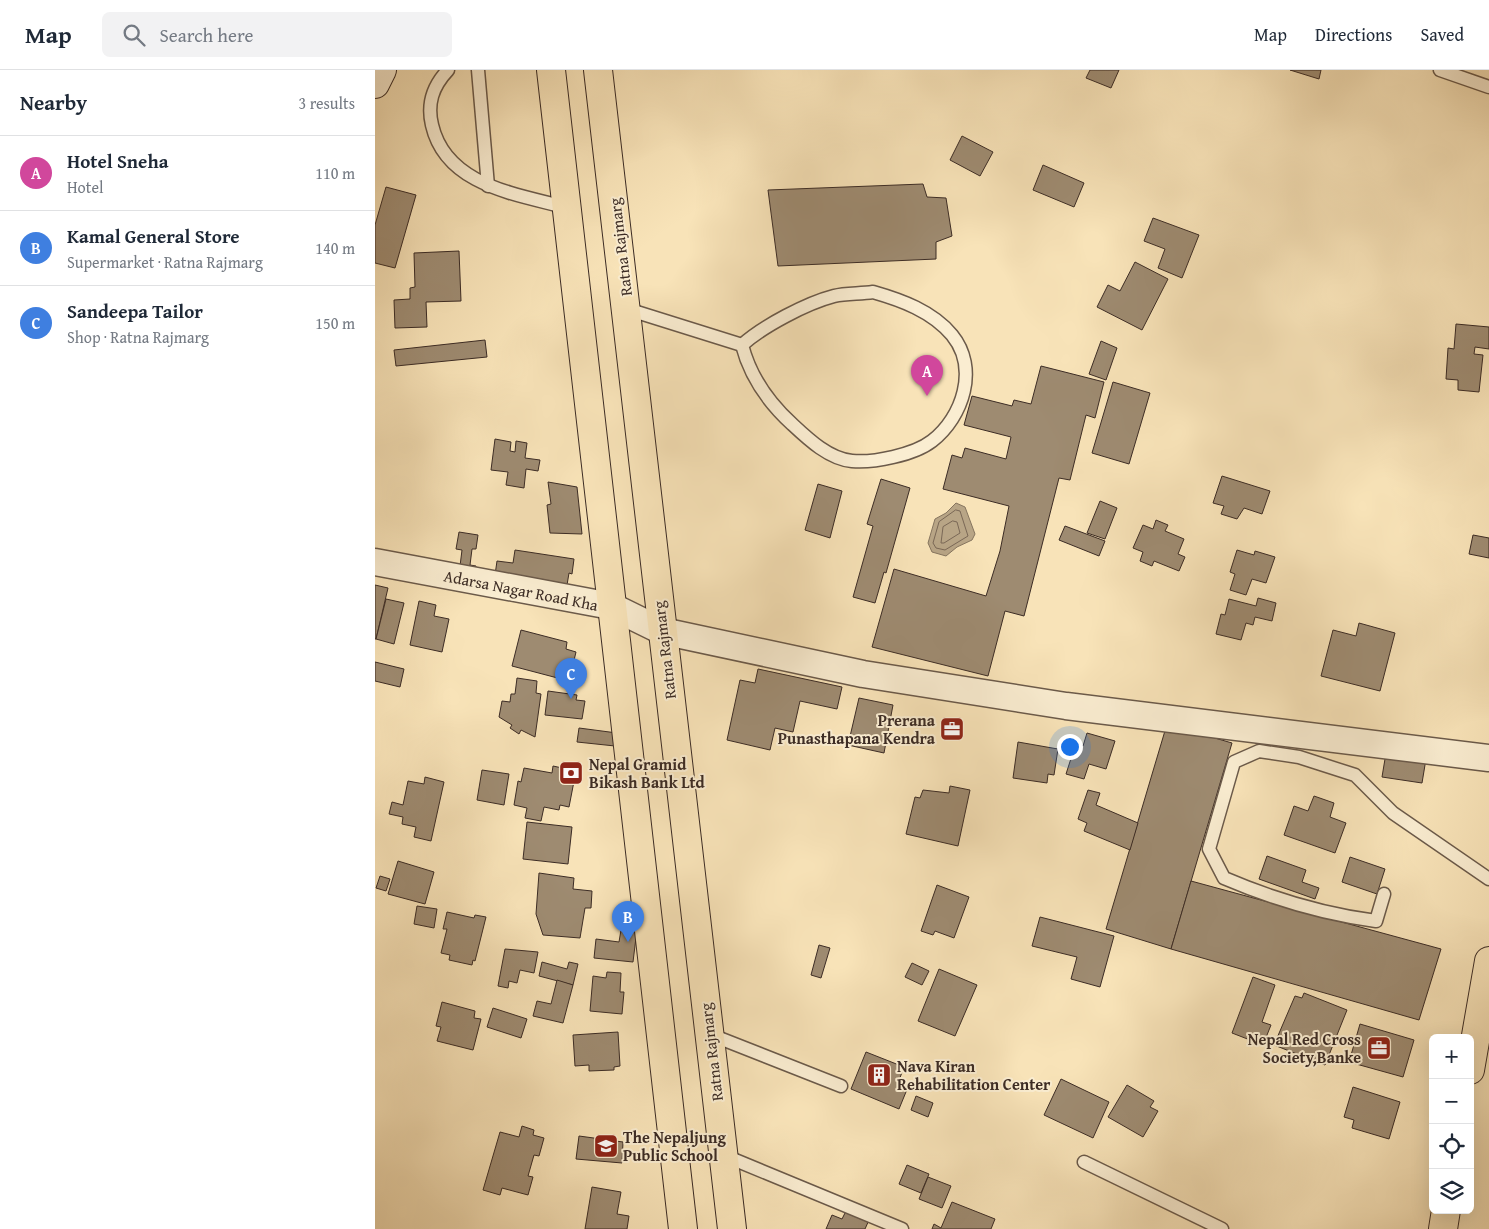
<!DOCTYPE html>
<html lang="en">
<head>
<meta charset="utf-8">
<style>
  body { margin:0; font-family:"Gentium Book Plus",serif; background:#f2f2f3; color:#1f2937 }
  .controls { position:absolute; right:15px; bottom:15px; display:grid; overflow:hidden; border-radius:8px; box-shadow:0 5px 20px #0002 }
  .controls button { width:45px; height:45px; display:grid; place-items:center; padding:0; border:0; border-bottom:1px solid #e0e1e3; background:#fff; color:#1f2937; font:25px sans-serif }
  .you { position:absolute; left:694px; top:676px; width:18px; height:18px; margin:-12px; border:4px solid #fff; border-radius:50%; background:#1a73e8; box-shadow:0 0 0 8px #1a73e833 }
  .badge { display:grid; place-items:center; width:32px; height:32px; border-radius:50%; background:#8f2418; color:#fff; font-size:16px; font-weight:700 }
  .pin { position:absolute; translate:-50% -41px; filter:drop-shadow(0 1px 2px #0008) }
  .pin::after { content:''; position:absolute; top:26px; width:18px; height:15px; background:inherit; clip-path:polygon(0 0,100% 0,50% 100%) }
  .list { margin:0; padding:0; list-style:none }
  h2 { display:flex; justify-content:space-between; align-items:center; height:65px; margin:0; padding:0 20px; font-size:21px }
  h2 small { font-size:16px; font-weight:400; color:#747a83 }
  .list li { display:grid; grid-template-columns:32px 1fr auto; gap:15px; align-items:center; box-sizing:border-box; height:75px; padding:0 20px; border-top:1px solid #e0e1e3 }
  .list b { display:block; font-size:19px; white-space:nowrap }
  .list p { margin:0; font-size:16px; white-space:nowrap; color:#747a83 }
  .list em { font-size:16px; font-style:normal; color:#747a83 }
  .icon { flex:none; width:28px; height:28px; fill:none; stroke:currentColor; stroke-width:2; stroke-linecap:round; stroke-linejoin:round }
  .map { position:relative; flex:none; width:1114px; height:1159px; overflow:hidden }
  header { display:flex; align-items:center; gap:30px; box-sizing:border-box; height:70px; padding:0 25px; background:#fff; border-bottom:1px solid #e0e1e3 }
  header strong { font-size:24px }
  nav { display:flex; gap:28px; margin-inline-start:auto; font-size:18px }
  .search { width:350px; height:45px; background:#f2f2f3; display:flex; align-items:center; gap:12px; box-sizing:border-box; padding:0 18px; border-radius:8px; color:#747a83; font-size:19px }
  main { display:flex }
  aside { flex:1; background:#fff }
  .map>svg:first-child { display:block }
  .water { fill:#b8a586; stroke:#86755f }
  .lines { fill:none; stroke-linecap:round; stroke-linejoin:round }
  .shore { stroke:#7a6856; stroke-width:1 }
  .building { fill:#9e8b71; stroke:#3c2c25 }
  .lane-casing { stroke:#6b5a4a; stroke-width:15 }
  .street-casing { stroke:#6b5a4a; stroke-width:29 }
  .secondary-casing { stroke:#3c2c25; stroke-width:30 }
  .primary-casing { stroke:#3c2c25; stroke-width:30 }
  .highway-casing { stroke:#3c2c25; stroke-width:30 }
  .lane { stroke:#faedd1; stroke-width:12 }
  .street { stroke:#faedd1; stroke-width:26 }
  .secondary { stroke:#faedd1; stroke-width:28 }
  .primary { stroke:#f8e3b8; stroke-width:28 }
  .highway { stroke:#f8e3b8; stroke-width:28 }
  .labels { text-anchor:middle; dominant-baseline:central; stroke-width:4; stroke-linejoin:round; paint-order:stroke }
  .street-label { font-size:16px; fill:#3c2c25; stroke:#faedd1 }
  .poi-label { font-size:16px; font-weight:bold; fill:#3c2c25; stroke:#faedd1; text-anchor:start }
</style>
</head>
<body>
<header>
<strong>Map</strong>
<div class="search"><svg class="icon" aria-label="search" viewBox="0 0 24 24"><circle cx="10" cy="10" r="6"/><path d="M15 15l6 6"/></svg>Search here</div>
<nav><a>Map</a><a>Directions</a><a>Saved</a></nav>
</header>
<main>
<aside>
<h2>Nearby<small>3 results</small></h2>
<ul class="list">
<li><span class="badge" style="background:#d1479c">A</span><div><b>Hotel Sneha</b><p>Hotel</p></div><em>110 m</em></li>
<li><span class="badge" style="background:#3f7fe0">B</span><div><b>Kamal General Store</b><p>Supermarket · Ratna Rajmarg</p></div><em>140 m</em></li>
<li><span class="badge" style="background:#3f7fe0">C</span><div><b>Sandeepa Tailor</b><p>Shop · Ratna Rajmarg</p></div><em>150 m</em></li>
</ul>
</aside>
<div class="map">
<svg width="1114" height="1159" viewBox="0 0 1114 1159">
  <rect width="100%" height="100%" fill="#f8e3b8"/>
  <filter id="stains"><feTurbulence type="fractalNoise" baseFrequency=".004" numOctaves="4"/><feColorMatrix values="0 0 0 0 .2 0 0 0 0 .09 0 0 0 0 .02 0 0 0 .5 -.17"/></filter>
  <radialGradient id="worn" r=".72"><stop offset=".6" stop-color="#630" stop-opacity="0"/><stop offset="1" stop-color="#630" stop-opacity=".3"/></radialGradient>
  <!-- water -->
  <path class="water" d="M581,433L590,437L600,464L597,470L582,477L571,486L557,482L553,473L560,449L571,443Z"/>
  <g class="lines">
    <!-- shore -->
    <g class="shore">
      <path d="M581,440L585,441L593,466L570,480L561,478L558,473L564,452Z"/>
      <path d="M578,451L582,452L585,463L569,473H566L568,457Z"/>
    </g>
  </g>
  <!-- building -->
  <g class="building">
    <path d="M715,0H744L736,18L711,8Z"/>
    <path d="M915,0H946L944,9Z"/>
    <path d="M587,66L618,82L605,106L575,90Z"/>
    <path d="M668,95L709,113L699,137L658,120Z"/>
    <path d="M548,114L552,127L571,128L577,166L561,172V189L403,196L393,120Z"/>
    <path d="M11,117L41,125L20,198L0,193V155Z"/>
    <path d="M778,148L824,165L807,208L783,198L790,179L769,171Z"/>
    <path d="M84,181L86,231L51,232L52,257L20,258L19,230L35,229V218L40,217L39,183Z"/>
    <path d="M760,192L793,209L767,260L722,237L733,215L745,221Z"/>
    <path d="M1081,254L1114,257V279L1100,277L1099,284L1108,285L1104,322L1083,320V310L1071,309L1073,278L1079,279Z"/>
    <path d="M110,270L112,287L21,296L19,280Z"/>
    <path d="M726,271L742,278L731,310L714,304Z"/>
    <path d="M666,296L729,312L720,348L711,345L695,410L684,408L649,546L630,541L613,606L497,577L519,499L611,526L625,481L634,436L568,419L577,385L587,388L590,378L631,389L636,367L589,355L597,326L637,336L639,330L656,334Z"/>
    <path d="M738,312L775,323L754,394L717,383Z"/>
    <path d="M120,369L136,372L135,381L140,382L141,371L152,373L150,388L165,390L163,401L151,399L149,418L131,415L133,402L116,400Z"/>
    <path d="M847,406L895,421L887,444L869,438L862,449L846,444L849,436L838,433Z"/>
    <path d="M506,409L535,418L511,503L509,502L500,533L478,527L498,456L492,454Z"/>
    <path d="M173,412L202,417L207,464L175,463L172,435L176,434Z"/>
    <path d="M443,414L467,421L455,468L430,460Z"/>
    <path d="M725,431L742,438L730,469L712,463Z"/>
    <path d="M781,450L793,455L790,461L809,469L803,484L810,487L804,501L779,491L777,496L765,491L768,482L758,478L768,455L778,459Z"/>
    <path d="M690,456L730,471L724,486L684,470Z"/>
    <path d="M84,462L103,465L101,479H97L95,495L101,496L100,506L84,504L87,480L81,479Z"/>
    <path d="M1098,465L1114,468V488L1094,484Z"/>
    <path d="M140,480L199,489L197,504L194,503L192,515L119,512L122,491L138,493Z"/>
    <path d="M862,480L879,485L880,481L900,487L891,513L877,509L871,525L855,520L860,504L855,502Z"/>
    <path d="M0,515L13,518L1,569H0Z"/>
    <path d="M883,528L901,533L897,551L880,547L878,555L871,553L866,570L841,564L846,544L850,545L854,529L881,536Z"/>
    <path d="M11,529L29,533L19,574L1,569Z"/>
    <path d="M44,531L61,535L59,546L74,549L67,582L35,575Z"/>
    <path d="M984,553L1020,563L1005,621L946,606L958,560L981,566Z"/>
    <path d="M146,560L192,572L191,579L201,582L194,611L137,596Z"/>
    <path d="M0,592L29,599L25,617L0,611Z"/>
    <path d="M383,599L467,617L462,639L425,631L418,662L400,658L395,680L352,670L365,610L380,613Z"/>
    <path d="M142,608L162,611L161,623L166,624L160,667L146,660L144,664L135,658L137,655L124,647L127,631L135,632L136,624H140Z"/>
    <path d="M173,621L202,625L201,630L210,631L207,649L170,645Z"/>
    <path d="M484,628L518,635L509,683L473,675Z"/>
    <path d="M792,654L857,673L796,879L731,859Z"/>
    <path d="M204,658L242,663L240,676L202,672Z"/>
    <path d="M712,663L740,671L731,699L714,694L709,709L691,704L701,673L708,676Z"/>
    <path d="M643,672L683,679L679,705L673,704L672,713L638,708Z"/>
    <path d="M1011,683L1051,689L1047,713L1007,707Z"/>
    <path d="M178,696L201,701L194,737L185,735L184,740L169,737L166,751L150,748L152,738L139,735L143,711L146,712L149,698L177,703Z"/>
    <path d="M107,700L134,704L129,735L102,730Z"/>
    <path d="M50,707L69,712L56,771L39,767L41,757L27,754L28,747L14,744L17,732L28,735L33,711L49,714Z"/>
    <path d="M575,716L595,720L583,776L531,764L540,727L545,728L548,720L574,723Z"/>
    <path d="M713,720L725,723L721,735L763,753L755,780L709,761L712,753L703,749Z"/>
    <path d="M939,726L959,733L955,747L971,753L960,783L909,765L919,736L933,741Z"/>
    <path d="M152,752L197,757L193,794L148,789Z"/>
    <path d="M892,786L931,800L927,812L944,818L940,829L884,809Z"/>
    <path d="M975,787L1010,799L1002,824L967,812Z"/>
    <path d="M23,791L59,802L50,834L13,824Z"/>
    <path d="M164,803L199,808L198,819L217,821L216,838H210L205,868L168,865L161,844Z"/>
    <path d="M5,806L15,809L11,821L1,818Z"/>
    <path d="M816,811L1066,879L1044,950L796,879Z"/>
    <path d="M562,815L594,827L579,868L560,861L558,865L546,861Z"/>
    <path d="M42,836L62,839L59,858L39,854Z"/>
    <path d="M72,842L99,848L100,845L111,847L100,891L98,890L97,895L74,890L75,885L66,883L72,859H68Z"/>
    <path d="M665,847L739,866L725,917L696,909L702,887L657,876Z"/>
    <path d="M248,848L263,851L258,892L219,888L221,869L244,872Z"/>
    <path d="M444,875L455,878L446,908L436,905Z"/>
    <path d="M130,879L163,882L159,903L145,900L142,913L134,911L133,918L123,916Z"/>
    <path d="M167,892L192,899L194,892L203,894L198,915L164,906Z"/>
    <path d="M537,893L554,901L547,915L530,907Z"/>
    <path d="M564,899L602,915L580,966L543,951Z"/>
    <path d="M232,902L246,903L245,922H249L247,944L215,941L218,906L231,908Z"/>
    <path d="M878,907L900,915L887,952L896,955L888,975L857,963Z"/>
    <path d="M182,910L198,915L188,953L158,946L162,931L176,934Z"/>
    <path d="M929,923L972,940L950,995L899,975L920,926L927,928Z"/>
    <path d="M67,932L100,941L99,948L106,949L98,980L62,971L66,957L61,956Z"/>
    <path d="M118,938L152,949L146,968L112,957Z"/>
    <path d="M985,954L1039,970L1028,1007L974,992Z"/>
    <path d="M243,962L245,996L239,997V1000L214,1001V995L200,996L198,965Z"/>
    <path d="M491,982L529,997L523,1013L533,1017L524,1039L476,1019Z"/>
    <path d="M686,1009L734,1032L718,1068L669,1045Z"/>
    <path d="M752,1015L779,1031L775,1037L783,1041L768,1067L733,1047Z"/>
    <path d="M978,1017L1025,1032L1014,1069L977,1058L979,1050L969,1047Z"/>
    <path d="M541,1026L558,1033L553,1047L536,1040Z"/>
    <path d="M147,1056L159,1060L158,1065L169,1068L164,1086L159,1085L153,1106L158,1107L153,1125L127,1118L125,1125L108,1120L125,1062L144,1067Z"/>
    <path d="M204,1066L248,1072L247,1093L201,1089Z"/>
    <path d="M532,1095L554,1104L546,1123L524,1114Z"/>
    <path d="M553,1107L576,1116L567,1138L544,1129Z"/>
    <path d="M217,1117L246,1122L242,1144L254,1146L252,1159H210Z"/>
    <path d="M577,1132L620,1149L616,1159H557L559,1154L566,1158Z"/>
    <path d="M471,1141L494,1150L490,1159H451L457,1145L467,1149Z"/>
  </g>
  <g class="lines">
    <defs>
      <g id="lane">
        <path d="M73,0C57,17 52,34 57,55C71,116 142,124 193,138"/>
        <path d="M103,0L113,116"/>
        <path d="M1065,0L1114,17"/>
        <path d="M498,222C526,230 557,241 577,265C604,298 588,347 557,371C539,385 498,393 477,391C454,389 433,369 417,354C394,333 375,306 367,275C388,256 432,233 459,226C471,223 485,224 498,222Z"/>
        <path d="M252,239L367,275"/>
        <path d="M1009,824L1001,851C948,844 898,829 849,808L834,779L859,692L884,681L924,687L980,705L1018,743L1114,809"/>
        <path d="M334,964L466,1016"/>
        <path d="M348,1085L527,1159"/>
        <path d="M709,1092L847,1159"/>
      </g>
      <path id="street" d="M0,492L236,536L287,561L488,604L691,636L1114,688"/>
      <path id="secondary" d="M0,14L7,0"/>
      <g id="primary">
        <path d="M1095,1000L1114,891"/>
        <path d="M1068,1159L1071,1140"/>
      </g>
      <g id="highway">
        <path d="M176,0L308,1159"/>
        <path d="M223,0L357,1159"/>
      </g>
    </defs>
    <!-- lane casing -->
    <use href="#lane" class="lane-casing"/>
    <!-- street casing -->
    <use href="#street" class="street-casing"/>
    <!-- secondary casing -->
    <use href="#secondary" class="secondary-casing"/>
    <!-- primary casing -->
    <use href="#primary" class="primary-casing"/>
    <!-- highway casing -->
    <use href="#highway" class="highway-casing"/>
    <!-- lane -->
    <use href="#lane" class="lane"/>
    <!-- street -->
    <use href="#street" class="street"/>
    <!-- secondary -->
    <use href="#secondary" class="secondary"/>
    <!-- primary -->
    <use href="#primary" class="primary"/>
    <!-- highway -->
    <use href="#highway" class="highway"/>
  </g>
  <!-- icons -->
  <defs>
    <symbol id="office-square" viewBox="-11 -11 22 22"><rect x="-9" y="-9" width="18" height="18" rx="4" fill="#8f2418" stroke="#faedd1"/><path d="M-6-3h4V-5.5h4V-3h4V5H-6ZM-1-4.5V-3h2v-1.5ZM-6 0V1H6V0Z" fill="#fff"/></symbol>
    <symbol id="bank-square" viewBox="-11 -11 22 22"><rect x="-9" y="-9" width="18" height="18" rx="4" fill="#8f2418" stroke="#faedd1"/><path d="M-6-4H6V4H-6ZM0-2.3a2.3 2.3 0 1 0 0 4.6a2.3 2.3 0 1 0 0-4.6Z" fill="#fff"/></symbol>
    <symbol id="building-square" viewBox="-11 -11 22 22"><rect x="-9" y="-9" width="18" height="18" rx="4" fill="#8f2418" stroke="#faedd1"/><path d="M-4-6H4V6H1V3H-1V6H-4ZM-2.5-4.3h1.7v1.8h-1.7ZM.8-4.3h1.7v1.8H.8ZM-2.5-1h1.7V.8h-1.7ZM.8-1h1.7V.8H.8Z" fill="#fff"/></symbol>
    <symbol id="school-square" viewBox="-11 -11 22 22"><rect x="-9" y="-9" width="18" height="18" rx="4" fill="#8f2418" stroke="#faedd1"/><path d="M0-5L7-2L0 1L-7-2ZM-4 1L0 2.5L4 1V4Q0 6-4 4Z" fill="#fff"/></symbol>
  </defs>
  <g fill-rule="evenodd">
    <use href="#office-square" x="563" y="645" width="28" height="28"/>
    <use href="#bank-square" x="182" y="689" width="28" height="28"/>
    <use href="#office-square" x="990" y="964" width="28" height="28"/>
    <use href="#building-square" x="490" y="991" width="28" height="28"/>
    <use href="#school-square" x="217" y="1062" width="28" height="28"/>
  </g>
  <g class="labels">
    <!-- street labels -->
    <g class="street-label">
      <text transform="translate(245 177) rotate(-97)">Ratna Rajmarg</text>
      <text transform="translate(146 520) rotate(11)">Adarsa Nagar Road Kha</text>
      <text transform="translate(289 580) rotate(-97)">Ratna Rajmarg</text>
      <text transform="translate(336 982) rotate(-97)">Ratna Rajmarg</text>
    </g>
    <!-- poi labels -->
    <g class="poi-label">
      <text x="560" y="650" text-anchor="end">Prerana<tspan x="560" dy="18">Punasthapana Kendra</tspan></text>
      <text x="214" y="694">Nepal Gramid<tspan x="214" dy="18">Bikash Bank Ltd</tspan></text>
      <text x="986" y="969" text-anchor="end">Nepal Red Cross<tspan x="986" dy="18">Society,Banke</tspan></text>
      <text x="522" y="996">Nava Kiran<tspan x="522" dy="18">Rehabilitation Center</tspan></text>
      <text x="248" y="1067">The Nepaljung<tspan x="248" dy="18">Public School</tspan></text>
    </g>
  </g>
  <rect width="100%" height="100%" filter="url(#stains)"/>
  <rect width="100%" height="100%" fill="url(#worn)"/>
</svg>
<div class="controls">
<button>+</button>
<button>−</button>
<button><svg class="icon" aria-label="locate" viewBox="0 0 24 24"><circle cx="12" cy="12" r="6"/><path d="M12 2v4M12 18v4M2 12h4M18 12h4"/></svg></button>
<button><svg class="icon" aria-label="layers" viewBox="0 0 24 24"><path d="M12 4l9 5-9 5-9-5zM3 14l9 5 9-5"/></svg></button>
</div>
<div class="you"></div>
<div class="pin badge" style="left:552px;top:326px;background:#d1479c">A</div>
<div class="pin badge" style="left:253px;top:872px;background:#3f7fe0">B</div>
<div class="pin badge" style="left:196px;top:629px;background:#3f7fe0">C</div>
</div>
</main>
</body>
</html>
